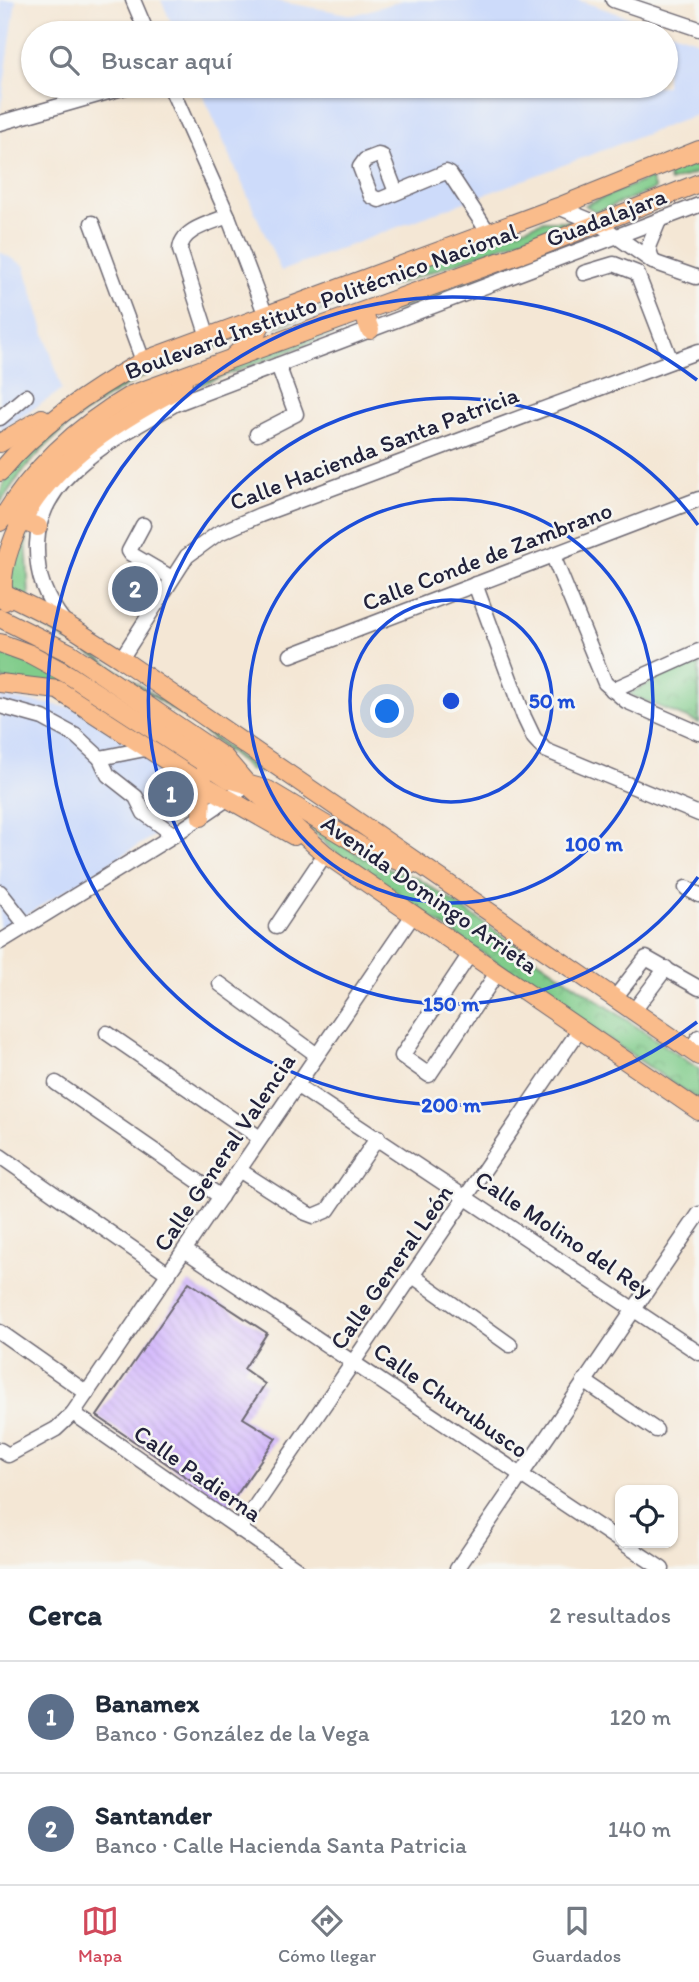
<!DOCTYPE html>
<html lang="es">
<head>
<meta charset="utf-8">
<style>
  body { margin:0; font-family:Itim,sans-serif; background:#f2f2f3; color:#1f2937 }
  .controls { position:absolute; right:21px; bottom:21px; display:grid; overflow:hidden; border-radius:14px; box-shadow:0 2px 5px #0004 }
  .controls button { width:63px; height:63px; display:grid; place-items:center; padding:0; border:0; border-bottom:2px solid #e0e1e3; background:#fff; color:#1f2937; font:35px sans-serif }
  .you { position:absolute; left:388px; top:712px; width:24px; height:24px; margin:-18px; border:5px solid #fff; border-radius:50%; background:#1a73e8; box-shadow:0 0 0 10px #1a73e833 }
  .badge { display:grid; place-items:center; width:46px; height:46px; border-radius:50%; background:#d1495b; color:#fff; font-size:23px; font-weight:700 }
  .pin { position:absolute; translate:-50% -50%; border:4px solid #fff; box-shadow:0 2px 7px #0006 }
  .list { margin:0; padding:0; list-style:none }
  h2 { display:flex; justify-content:space-between; align-items:center; height:91px; margin:0; padding:0 28px; font-size:30px }
  h2 small { font-size:23px; font-weight:400; color:#747a83 }
  .list li { display:grid; grid-template-columns:46px 1fr auto; gap:21px; align-items:center; box-sizing:border-box; height:112px; padding:0 28px; border-top:2px solid #e0e1e3 }
  .list b { display:block; font-size:26px; white-space:nowrap }
  .list p { margin:0; font-size:23px; white-space:nowrap; color:#747a83 }
  .list em { font-size:23px; font-style:normal; color:#747a83 }
  .icon { flex:none; width:38px; height:38px; fill:none; stroke:currentColor; stroke-width:2; stroke-linecap:round; stroke-linejoin:round }
  .map { position:relative; flex:none; width:699px; height:1569px; overflow:hidden }
  .search { position:absolute; background:#fff; box-shadow:0 2px 5px #0004; left:21px; right:21px; top:21px; height:77px; display:flex; align-items:center; gap:18px; box-sizing:border-box; padding:0 24px; border-radius:38px; color:#747a83; font-size:26px }
  .sheet { height:315px; background:#fff }
  nav { display:flex; justify-content:space-around; align-items:center; box-sizing:border-box; height:98px; border-top:2px solid #e0e1e3; background:#fff; font-size:19px; color:#747a83 }
  nav a { display:grid; justify-items:center; gap:4px }
  nav .on { color:#d1495b }
  .map>svg:first-child { display:block }
  .built { fill:#cddbfa }
  .grass { fill:#80cc8a; stroke:#517762; stroke-width:2 }
  .park { fill:url(#park-crowns); stroke:#517762; stroke-width:2 }
  .building { fill:url(#building-back-hatch) }
  .lines { fill:none; stroke-linecap:round; stroke-linejoin:round }
  .minor-casing { stroke:#6c6771; stroke-width:17 }
  .major-casing { stroke:#6c6771; stroke-width:20 }
  .minor { stroke:#fff; stroke-width:14 }
  .major { stroke:#fabc8b; stroke-width:18 }
  .ring { fill:none; stroke:#1d4ed8; stroke-width:3.5 }
  .labels { text-anchor:middle; dominant-baseline:central; stroke-width:5; stroke-linejoin:round; paint-order:stroke }
  .street-label { font-size:24px; fill:#22223b; stroke:#f6f6f2 }
  .centre { fill:#1d4ed8; stroke:#f6f6f2; stroke-width:3.5 }
  .ring-label { font-size:21px; text-anchor:middle; font-weight:bold; fill:#1d4ed8; stroke:#f6f6f2; stroke-width:5; stroke-linejoin:round; paint-order:stroke }
</style>
</head>
<body>
<div class="map">
<svg width="699" height="1569" viewBox="0 0 699 1569">
  <defs>
    <pattern id="park-crowns" width="20" height="18" patternUnits="userSpaceOnUse" patternTransform="scale(1.75)"><rect width="20" height="18" fill="#80cc8a"/><path d="M2 6a3 3 0 1 1 6 0M12 15a3 3 0 1 1 6 0" fill="none" stroke="#6eaf78"/></pattern>
    <pattern id="building-back-hatch" width="6" height="6" patternUnits="userSpaceOnUse" patternTransform="scale(1.75)"><rect width="6" height="6" fill="#d0b1fe"/><path d="M-1 5l2 2M0 0l6 6M5-1l2 2" fill="none" stroke="#b298db"/></pattern>
  </defs>
  <rect width="100%" height="100%" fill="#f6f6f2"/>
  <filter id="ink" filterUnits="userSpaceOnUse"><feTurbulence type="fractalNoise" baseFrequency=".0143" numOctaves="2"/><feDisplacementMap in="SourceGraphic" scale="14" xChannelSelector="R" yChannelSelector="G"/><feConvolveMatrix kernelMatrix="1 2 1 2 8 2 1 2 1" color-interpolation-filters="sRGB"/></filter>
  <filter id="wash" filterUnits="userSpaceOnUse"><feTurbulence type="fractalNoise" baseFrequency=".00686" numOctaves="4" result="noise"/><feDisplacementMap in="SourceGraphic" scale="28" xChannelSelector="R" yChannelSelector="G"/><feGaussianBlur stdDeviation="1.57" result="paint"/><feColorMatrix in="noise" values="0 0 0 0 0 0 0 0 0 0 0 0 0 0 0 0 0 1.4 0 .05"/><feComposite in="paint" operator="in"/></filter>
  <g filter="url(#wash)">
    <rect width="100%" height="100%" fill="#f4e7d5"/>
    <!-- built -->
    <g class="built">
      <path d="M0,0H16L0,114Z"/>
      <path d="M161,0H271L354,15L403,0H578L699,41V114L281,271L199,86H666V33H176Z"/>
      <path d="M0,252L24,265L62,390L0,431Z"/>
      <path d="M0,697L75,708L173,774L197,794L188,808L168,827L0,931Z"/>
    </g>
    <!-- grass -->
    <g class="grass">
      <path d="M699,161V172L670,182L667,173Z"/>
      <path d="M650,178L655,189L596,212L585,205Z"/>
      <path d="M544,221H573L274,328L392,282L415,266Z"/>
      <path d="M591,236L594,240L393,312L376,315Z"/>
      <path d="M332,330H345L189,389L225,368Z"/>
      <path d="M241,332C221,351 193,353 168,364C102,395 39,440 0,504C0,473 18,463 39,443C100,387 164,361 241,332Z"/>
      <path d="M19,528L26,532L29,598L8,588Z"/>
      <path d="M21,614L88,650L200,726L261,773L249,769L198,727L87,652Z"/>
      <path d="M0,652C70,672 135,729 196,770L101,709L0,678Z"/>
    </g>
    <!-- park -->
    <g class="park">
      <path d="M699,658V723L628,694Z"/>
      <path d="M291,809C331,836 369,868 416,877L699,1069V1101L332,850Z"/>
    </g>
    <g id="blocks">
      <!-- building -->
      <path class="building" d="M189,1282L267,1333L244,1369L265,1384L243,1418L276,1438L229,1506L97,1416Z"/>
    </g>
  </g>
  <g filter="url(#ink)">
    <use href="#blocks" fill-opacity="0" stroke="#6c6771" stroke-width="2"/>
    <g class="lines">
      <defs>
        <g id="minor">
          <path d="M133,0L147,33"/>
          <path d="M613,0L699,29"/>
          <path d="M170,86L228,216L266,316"/>
          <path d="M0,123L129,86"/>
          <path d="M396,192L382,156L378,155L365,160L360,167L371,196L379,200L446,172L450,174L488,232"/>
          <path d="M558,207L599,224L653,262L696,277"/>
          <path d="M92,223L143,361"/>
          <path d="M653,262L648,247L658,223"/>
          <path d="M584,273L614,264L637,273L671,361"/>
          <path d="M208,337L180,250C181,229 211,223 228,216"/>
          <path d="M0,418L26,396"/>
          <path d="M257,434L296,414L278,365"/>
          <path d="M143,525L129,551L131,554L172,578"/>
          <path d="M553,556L605,683L626,701L699,733"/>
          <path d="M475,584L524,717L534,738L545,750L699,814"/>
          <path d="M65,623C45,597 36,576 37,544C39,472 121,436 175,404L699,205"/>
          <path d="M291,655L699,499"/>
          <path d="M121,659L187,556L217,534L260,515L699,351"/>
          <path d="M612,690L699,651"/>
          <path d="M0,706L43,718L76,736L100,758L108,775L136,797L144,813L174,835"/>
          <path d="M100,758L150,748"/>
          <path d="M686,888L699,895"/>
          <path d="M0,892L26,925"/>
          <path d="M276,927L325,854"/>
          <path d="M0,942L174,835L248,785"/>
          <path d="M470,954L402,1056L429,1075L497,973"/>
          <path d="M220,984L317,1055"/>
          <path d="M614,999L646,958L699,988"/>
          <path d="M633,1012L666,968"/>
          <path d="M107,1033L260,1138"/>
          <path d="M690,1050L699,1037"/>
          <path d="M56,1083L221,1197"/>
          <path d="M296,1085L699,1353"/>
          <path d="M0,1156L169,1274"/>
          <path d="M239,1170L306,1213L314,1216L328,1210L378,1137"/>
          <path d="M186,1251L620,1541"/>
          <path d="M413,1276L510,1345"/>
          <path d="M0,1332L87,1393"/>
          <path d="M584,1381L656,1430"/>
          <path d="M73,1413L297,1569"/>
          <path d="M0,1450L8,1455L56,1429L73,1413L413,915"/>
          <path d="M239,1530L580,1029"/>
          <path d="M623,1543L662,1569"/>
          <path d="M457,1569L699,1214"/>
        </g>
        <g id="major">
          <path d="M363,312L370,330"/>
          <path d="M234,356L254,338L266,316"/>
          <path d="M0,443L42,418"/>
          <path d="M0,472C39,425 90,391 143,361L558,207L699,150"/>
          <path d="M12,517L38,527"/>
          <path d="M0,522C32,469 78,426 131,395L529,251L699,183"/>
          <path d="M0,591L66,624L121,659L699,1056"/>
          <path d="M5,601C0,583 4,565 10,548C36,470 114,422 183,386"/>
          <path d="M0,618L70,653L225,758L248,785L325,854L699,1111"/>
          <path d="M0,643L30,654L69,675L229,779L268,790L369,851L410,865"/>
          <path d="M0,683L58,690L204,785L294,836"/>
          <path d="M201,817L203,775"/>
        </g>
      </defs>
      <!-- minor casing -->
      <use href="#minor" class="minor-casing"/>
      <!-- major casing -->
      <use href="#major" class="major-casing"/>
      <!-- minor -->
      <use href="#minor" class="minor"/>
      <!-- major -->
      <use href="#major" class="major"/>
    </g>
  </g>
  <!-- distance rings -->
  <g class="ring">
    <circle cx="451" cy="701" r="101"/>
    <circle cx="451" cy="701" r="202"/>
    <path d="M698 877A303 303 0 1 1 698 525"/>
    <path d="M697 1022A404 404 0 1 1 697 380"/>
  </g>
  <g class="labels">
    <!-- street labels -->
    <g class="street-label">
      <text transform="translate(606 217) rotate(-21)">Guadalajara</text>
      <text transform="translate(321 301) rotate(-20)">Boulevard Instituto Politécnico Nacional</text>
      <text transform="translate(374 448) rotate(-21)">Calle Hacienda Santa Patricia</text>
      <text transform="translate(487 556) rotate(-21)">Calle Conde de Zambrano</text>
      <text transform="translate(430 894) rotate(35)">Avenida Domingo Arrieta</text>
      <text transform="translate(224 1152) rotate(-56)">Calle General Valencia</text>
      <text transform="translate(564 1234) rotate(34)">Calle Molino del Rey</text>
      <text transform="translate(391 1267) rotate(-55)">Calle General León</text>
      <text transform="translate(451 1400) rotate(35)">Calle Churubusco</text>
      <text transform="translate(198 1473) rotate(35)">Calle Padierna</text>
    </g>
  </g>
  <circle cx="451" cy="701" r="10" class="centre"/>
  <g class="ring-label">
    <text x="552" y="708">50 m</text>
    <text x="594" y="851">100 m</text>
    <text x="451" y="1011">150 m</text>
    <text x="451" y="1112">200 m</text>
  </g>
</svg>
<div class="controls">
<button><svg class="icon" aria-label="locate" viewBox="0 0 24 24"><circle cx="12" cy="12" r="6"/><path d="M12 2v4M12 18v4M2 12h4M18 12h4"/></svg></button>
</div>
<div class="you"></div>
<div class="pin badge" style="left:171px;top:794px;background:#5c6f8a">1</div>
<div class="pin badge" style="left:135px;top:589px;background:#5c6f8a">2</div>
<div class="search"><svg class="icon" aria-label="search" viewBox="0 0 24 24"><circle cx="10" cy="10" r="6"/><path d="M15 15l6 6"/></svg>Buscar aquí</div>
</div>
<section class="sheet">
<h2>Cerca<small>2 resultados</small></h2>
<ul class="list">
<li><span class="badge" style="background:#5c6f8a">1</span><div><b>Banamex</b><p>Banco · González de la Vega</p></div><em>120 m</em></li>
<li><span class="badge" style="background:#5c6f8a">2</span><div><b>Santander</b><p>Banco · Calle Hacienda Santa Patricia</p></div><em>140 m</em></li>
</ul>
</section>
<nav>
<a class="on"><svg class="icon" aria-label="map" viewBox="0 0 24 24"><path d="M3 6l6-2 6 2 6-2v14l-6 2-6-2-6 2zM9 4v14M15 6v14"/></svg>Mapa</a>
<a><svg class="icon" aria-label="directions" viewBox="0 0 24 24"><path d="M12 3l9 9-9 9-9-9zM9 14v-3h6M13 9l2 2-2 2"/></svg>Cómo llegar</a>
<a><svg class="icon" aria-label="saved" viewBox="0 0 24 24"><path d="M7 4h10v16l-5-4-5 4z"/></svg>Guardados</a>
</nav>
</body>
</html>
